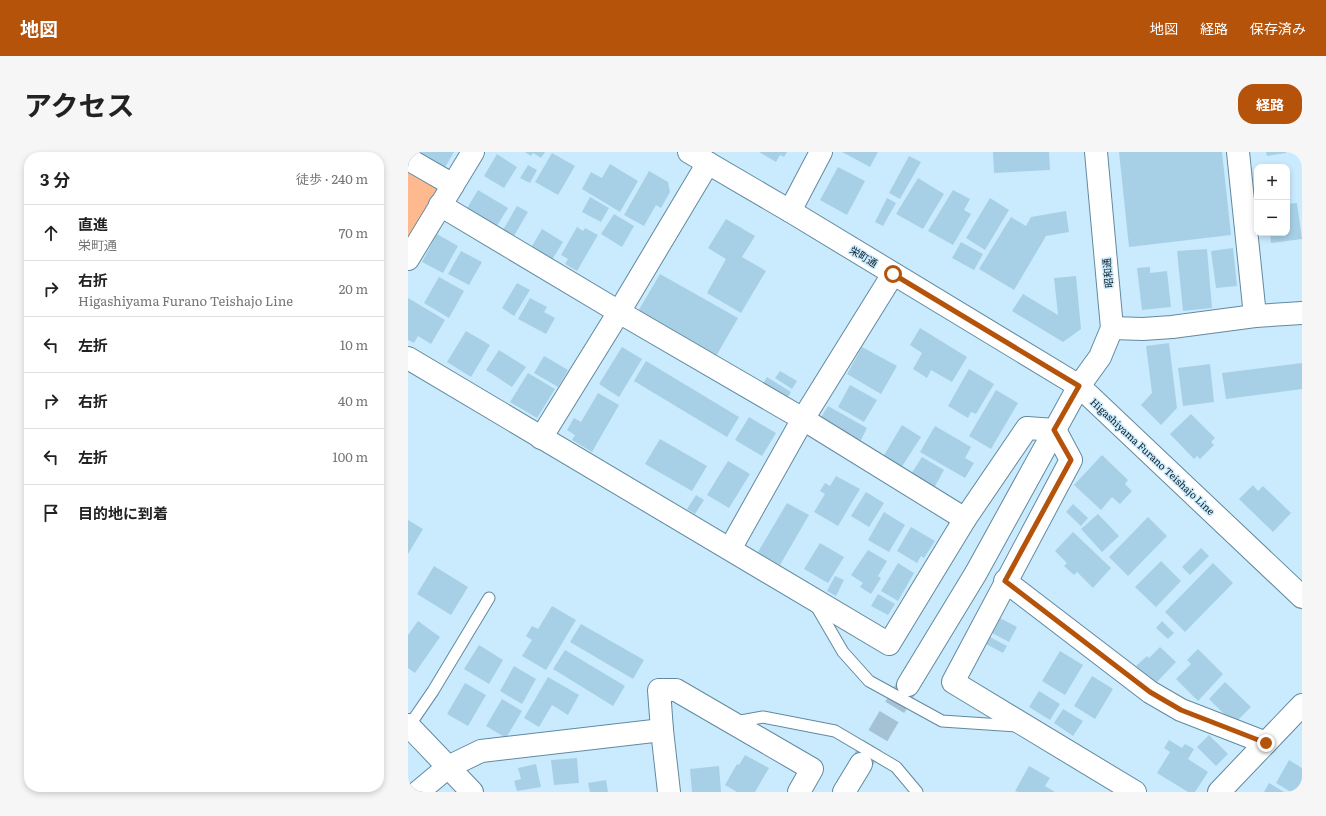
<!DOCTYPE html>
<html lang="ja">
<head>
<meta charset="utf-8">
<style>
  body { margin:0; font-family:Literata,"Noto Sans JP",serif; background:#f6f6f6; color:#222 }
  .controls { position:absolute; right:12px; top:12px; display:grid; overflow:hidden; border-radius:8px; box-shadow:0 2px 6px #0003 }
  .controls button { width:36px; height:36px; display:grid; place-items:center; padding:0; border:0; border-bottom:1px solid #e0e0e0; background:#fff; color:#222; font:20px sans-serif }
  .stop { position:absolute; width:12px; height:12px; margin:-9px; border:3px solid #b45309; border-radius:50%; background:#fff }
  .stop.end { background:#b45309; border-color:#fff; box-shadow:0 1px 4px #0008 }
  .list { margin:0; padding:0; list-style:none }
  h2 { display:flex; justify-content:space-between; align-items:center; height:52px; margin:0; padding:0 16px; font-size:17px }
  h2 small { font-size:13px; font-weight:400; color:#767676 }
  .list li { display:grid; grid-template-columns:26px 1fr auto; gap:12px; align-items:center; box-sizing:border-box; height:56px; padding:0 16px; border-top:1px solid #e0e0e0 }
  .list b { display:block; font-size:15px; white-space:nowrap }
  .list p { margin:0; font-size:13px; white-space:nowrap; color:#767676 }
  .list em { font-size:13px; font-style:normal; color:#767676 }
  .icon { flex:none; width:22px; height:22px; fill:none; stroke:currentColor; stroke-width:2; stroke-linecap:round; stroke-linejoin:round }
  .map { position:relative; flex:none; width:894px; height:640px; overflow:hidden; border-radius:16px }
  header { display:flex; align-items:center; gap:24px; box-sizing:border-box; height:56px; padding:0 20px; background:#b45309; color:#fff }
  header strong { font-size:19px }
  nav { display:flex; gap:22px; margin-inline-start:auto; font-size:14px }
  .intro { display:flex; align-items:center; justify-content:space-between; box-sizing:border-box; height:96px; padding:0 24px }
  h1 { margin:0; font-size:28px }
  .button { padding:10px 18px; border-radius:16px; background:#b45309; color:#fff; font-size:14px; font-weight:700 }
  main { display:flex; gap:24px; padding:0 24px }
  aside { flex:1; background:#fff; border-radius:16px; box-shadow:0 2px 6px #0003 }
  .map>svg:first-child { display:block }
  .green { fill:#ffb98f }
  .building { fill:#a7d0e7 }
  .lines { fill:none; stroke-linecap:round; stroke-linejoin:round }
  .secondary-tunnel { stroke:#a4c2d3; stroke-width:22; stroke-dasharray:22 11; stroke-linecap:butt }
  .service-casing { stroke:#62899f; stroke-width:13 }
  .minor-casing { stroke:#62899f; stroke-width:24 }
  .tertiary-casing { stroke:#62899f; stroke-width:24 }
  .secondary-casing { stroke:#62899f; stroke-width:24 }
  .service { stroke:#fff; stroke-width:11 }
  .minor { stroke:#fff; stroke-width:22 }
  .tertiary { stroke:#fff; stroke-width:22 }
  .secondary { stroke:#fff; stroke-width:22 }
  .route { stroke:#b45309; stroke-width:5 }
  .labels { text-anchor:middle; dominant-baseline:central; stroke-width:3; stroke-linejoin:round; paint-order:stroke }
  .street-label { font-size:10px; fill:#0e1e26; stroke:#caebfe }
</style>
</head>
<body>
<header>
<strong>地図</strong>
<nav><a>地図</a><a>経路</a><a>保存済み</a></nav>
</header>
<div class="intro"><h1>アクセス</h1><a class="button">経路</a></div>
<main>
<aside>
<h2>3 分<small>徒歩 · 240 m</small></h2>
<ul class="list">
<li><svg class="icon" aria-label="ahead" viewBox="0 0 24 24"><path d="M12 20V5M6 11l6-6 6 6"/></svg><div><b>直進</b><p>栄町通</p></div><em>70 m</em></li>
<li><svg class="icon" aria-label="right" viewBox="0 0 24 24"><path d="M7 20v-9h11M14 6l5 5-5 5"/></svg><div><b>右折</b><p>Higashiyama Furano Teishajo Line</p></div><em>20 m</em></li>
<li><svg class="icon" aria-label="left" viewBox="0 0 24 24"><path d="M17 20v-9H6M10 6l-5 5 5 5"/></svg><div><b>左折</b></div><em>10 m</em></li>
<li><svg class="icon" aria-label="right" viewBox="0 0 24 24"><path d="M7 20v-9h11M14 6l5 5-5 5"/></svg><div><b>右折</b></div><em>40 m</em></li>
<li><svg class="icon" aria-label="left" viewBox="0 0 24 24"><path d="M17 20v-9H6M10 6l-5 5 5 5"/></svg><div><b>左折</b></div><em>100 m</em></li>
<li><svg class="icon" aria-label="arrive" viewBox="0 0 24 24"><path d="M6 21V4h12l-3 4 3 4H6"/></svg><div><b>目的地に到着</b></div></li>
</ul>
</aside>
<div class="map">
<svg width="894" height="640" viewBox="0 0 894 640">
  <rect width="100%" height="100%" fill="#caebfe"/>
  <!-- green -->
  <path class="green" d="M0,17L32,36L0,87Z"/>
  <!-- building -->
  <g class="building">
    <path d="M9,0H46L35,19Z"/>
    <path d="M117,0H137L133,6L125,1L123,4Z"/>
    <path d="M351,0H379L376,5L372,3L368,10Z"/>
    <path d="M434,0H470L462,15Z"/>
    <path d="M585,0H641L642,18L586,21Z"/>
    <path d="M711,0H814L823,83L721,95Z"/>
    <path d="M858,0H878V1L859,4Z"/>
    <path d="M144,1L167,14L150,43L127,30Z"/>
    <path d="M89,2L109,15L96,36L76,24Z"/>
    <path d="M501,4L513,10L492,47L481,41Z"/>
    <path d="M202,12L230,29L212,60L174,37L183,20L194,26Z"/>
    <path d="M120,13L129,18L122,31L112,26Z"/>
    <path d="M430,15L457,29L439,63L412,48Z"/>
    <path d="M241,19L260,30L262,40L253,56L248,53L236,74L216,63Z"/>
    <path d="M510,26L536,42L515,77L488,62Z"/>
    <path d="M70,38L100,56L87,77L55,63Z"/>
    <path d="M545,38L562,47L556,58L563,62L545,93L520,79Z"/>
    <path d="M182,45L201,56L193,70L174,60Z"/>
    <path d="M479,46L488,51L475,74L467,70Z"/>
    <path d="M582,46L601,58L577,98L558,86Z"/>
    <path d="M889,51L894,87L863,91L862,81H879V52Z"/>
    <path d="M109,54L120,60L103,89L92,83Z"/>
    <path d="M658,59L661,80L638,84L606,138L571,117L603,65L618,74L623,65Z"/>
    <path d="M206,62L226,74L214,95L193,82Z"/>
    <path d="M318,67L347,84L334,105L358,119L333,161L299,141L318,107L300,96Z"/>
    <path d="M169,75L175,79L177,76L190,83L169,119L157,112L160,107L153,103Z"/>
    <path d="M134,77L155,90L142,111L121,99Z"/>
    <path d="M29,82L50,94L35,121L14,110Z"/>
    <path d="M553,90L575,102L566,118L544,106Z"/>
    <path d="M825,96L829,134L808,136L803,99Z"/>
    <path d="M799,97L804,156L775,159L769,99Z"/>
    <path d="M53,99L74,110L61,133L40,122Z"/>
    <path d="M742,115V121L759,119L763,155L734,158L729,116Z"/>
    <path d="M252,122L330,166L307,206L229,161Z"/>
    <path d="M668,124L673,177L655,190L604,159L615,142L650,163L646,126Z"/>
    <path d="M31,125L56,139L41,166L16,151Z"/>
    <path d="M109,131L122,138L106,164L94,156Z"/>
    <path d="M0,146L37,168L23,192L10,184L6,191L0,188Z"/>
    <path d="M122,146L139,155L136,160L147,166L138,182L110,167Z"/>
    <path d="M512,176L559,205L544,230L523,218L519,226L505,217L514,201L502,193Z"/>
    <path d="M58,179L82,193L63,225L39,210Z"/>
    <path d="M761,191L769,256L753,273L733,253L744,241L738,194Z"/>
    <path d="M214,195L234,207L211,245L191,232Z"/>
    <path d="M454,195L489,214L473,242L439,222Z"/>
    <path d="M91,198L118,215L104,235L78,218Z"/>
    <path d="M136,204L160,218L150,235L126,221Z"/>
    <path d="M238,209L331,265L319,285L226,229Z"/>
    <path d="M894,211V237L818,247L814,221Z"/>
    <path d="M802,212L806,250L775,254L770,216Z"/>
    <path d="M561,217L586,232L568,262L563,260L560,266L540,254Z"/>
    <path d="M372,219L389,229L384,237L367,226Z"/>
    <path d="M120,221L147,237L129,266L102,250Z"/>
    <path d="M359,225L383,240L378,248L354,233Z"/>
    <path d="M442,233L469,248L456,270L430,255Z"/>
    <path d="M588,238L610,251L583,297L561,284Z"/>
    <path d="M190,241L211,253L184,300L164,288L167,283L159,278L166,266L173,270Z"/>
    <path d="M420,254L459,276L451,292L411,269Z"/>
    <path d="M783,262L807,286L803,290L806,293L792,307L789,304L786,307L762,282Z"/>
    <path d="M341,265L368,281L354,304L327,288Z"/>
    <path d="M494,273L513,285L493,316L475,305Z"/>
    <path d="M527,274L563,295L557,306L566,311L557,326L512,300Z"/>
    <path d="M252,287L299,314L284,339L237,312Z"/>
    <path d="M694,303L720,328L717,332L724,339L712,352L704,345L693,358L666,333Z"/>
    <path d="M514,305L536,318L526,336L503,322Z"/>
    <path d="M320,309L342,322L321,356L299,343Z"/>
    <path d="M428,324L452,337L430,374L406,360L417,342L412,339L417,331L422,334Z"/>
    <path d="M845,333L850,339L855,334L883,361L865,380L831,347Z"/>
    <path d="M458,340L476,351L461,375L443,364Z"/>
    <path d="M288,343L296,348L287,362L279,357Z"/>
    <path d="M379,351L401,363L372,413L350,400Z"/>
    <path d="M665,352L680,366L673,374L658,360Z"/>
    <path d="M476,360L497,373L481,400L460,388Z"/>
    <path d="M690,362L711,384L694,400L673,377Z"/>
    <path d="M740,365L759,384L720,424L701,405Z"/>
    <path d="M0,368L15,377L0,402Z"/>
    <path d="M503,375L527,389L516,406L513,404L509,411L489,399Z"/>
    <path d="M665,380L703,416L685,436L669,420L666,423L656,414L659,411L647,399Z"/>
    <path d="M412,391L436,405L420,431L396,417Z"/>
    <path d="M793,396L801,404L782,423L774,415Z"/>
    <path d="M460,398L479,409L470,424L473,426L463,442L452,435L455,431L443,423Z"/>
    <path d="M753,409L773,429L748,455L727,435Z"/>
    <path d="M490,411L506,421L490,449L473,439Z"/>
    <path d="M805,411L825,431L777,480L757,460Z"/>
    <path d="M26,414L60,435L43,463L9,442Z"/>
    <path d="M427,424L436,428L428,444L419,439Z"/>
    <path d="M470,442L487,452L480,463L463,454Z"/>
    <path d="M144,454L168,468L138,518L114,504L124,488L118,484L124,474L130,477Z"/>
    <path d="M592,466L609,475L601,490L584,481Z"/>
    <path d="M10,469L32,485L7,521L0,516V483Z"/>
    <path d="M754,469L766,481L760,487L748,476Z"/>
    <path d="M173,472L236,508L225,527L162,490Z"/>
    <path d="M582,485L599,494L595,501L578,492Z"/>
    <path d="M71,493L95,508L81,532L56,517Z"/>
    <path d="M752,495L768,510L747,532L728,514L739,504L741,506Z"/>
    <path d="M790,497L815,522L790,549L768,527L783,512L779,508Z"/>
    <path d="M157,498L217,534L205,554L145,517Z"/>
    <path d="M652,499L675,513L657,543L634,529Z"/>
    <path d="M106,514L128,527L114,552L92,539Z"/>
    <path d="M684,524L705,537L687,567L666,554Z"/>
    <path d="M140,525L171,543L160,563L144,553L131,575L116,566Z"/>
    <path d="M817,530L843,555L826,572L801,547Z"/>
    <path d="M57,531L78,543L60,574L39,562Z"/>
    <path d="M631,539L652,552L642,568L621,555Z"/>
    <path d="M94,547L114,559L98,586L78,574Z"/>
    <path d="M655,557L675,569L665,584L646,571Z"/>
    <path d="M801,583L820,602L808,614L789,595Z"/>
    <path d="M761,588L774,596L777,592L786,597L780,607L800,620L787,640H780L749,621L762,600L756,596Z"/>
    <path d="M337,603L361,616L347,640H329L317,633L329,612L331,613Z"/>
    <path d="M169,606L171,631L146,633L143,608Z"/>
    <path d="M881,608L894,616V640H883L868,631Z"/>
    <path d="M128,612L133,635L109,639L106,629L113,627L110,616Z"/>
    <path d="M311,614L313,640H284L282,617Z"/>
    <path d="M621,614L642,626L637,634L647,640H610L607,639Z"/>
    <path d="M198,628L200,640H182L180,631Z"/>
    <path d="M861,631L876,640H856Z"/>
  </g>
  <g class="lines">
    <!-- secondary-tunnel -->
    <path class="secondary-tunnel" d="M453,612L500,533"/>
    <defs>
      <g id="service">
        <path d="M407,452L435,500L461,529L534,569L609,574"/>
        <path d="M327,570L355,565L427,579L488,615L509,640"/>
        <path d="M1,574L25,539L81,446"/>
      </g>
      <g id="minor">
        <path d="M830,0L847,164"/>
        <path d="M0,7L45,33"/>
        <path d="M32,53L211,160L395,267L557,367"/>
        <path d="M382,59L413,0"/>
        <path d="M0,107L65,0"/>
        <path d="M0,206L481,492L557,367L619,276L647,278L663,308L545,530L727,640"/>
        <path d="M133,286L211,160L300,11"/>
        <path d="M322,397L395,267L485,122"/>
        <path d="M597,429L742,540L773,558L858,591"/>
        <path d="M0,573L64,640"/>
        <path d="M10,640L40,615L73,599L254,578"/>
        <path d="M261,640L254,578L251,538H268L404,617L391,640"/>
        <path d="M811,640L894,553"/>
      </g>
      <g id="tertiary">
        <path d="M281,0L382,59L671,234L692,205L704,176L688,0"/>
        <path d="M704,176L735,177L764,175L847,164L894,161"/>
      </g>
      <g id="secondary">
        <path d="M500,533L568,421L671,234L894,445"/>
        <path d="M436,640L453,612"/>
      </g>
    </defs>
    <!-- service casing -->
    <use href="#service" class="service-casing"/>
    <!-- minor casing -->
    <use href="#minor" class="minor-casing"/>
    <!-- tertiary casing -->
    <use href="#tertiary" class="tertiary-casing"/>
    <!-- secondary casing -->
    <use href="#secondary" class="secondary-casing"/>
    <!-- service -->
    <use href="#service" class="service"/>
    <!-- minor -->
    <use href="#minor" class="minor"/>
    <!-- tertiary -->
    <use href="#tertiary" class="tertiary"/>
    <!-- secondary -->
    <use href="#secondary" class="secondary"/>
  </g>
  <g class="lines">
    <!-- route -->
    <path class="route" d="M485,122L671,234L646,278L663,308L597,429L742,540L773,558L858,591"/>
  </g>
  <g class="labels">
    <!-- street labels -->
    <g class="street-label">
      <text transform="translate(456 104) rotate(31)">栄町通</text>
      <text transform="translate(699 121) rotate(-95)">昭和通</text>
      <text transform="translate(745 304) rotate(43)">Higashiyama Furano Teishajo Line</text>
    </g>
  </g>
</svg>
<div class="controls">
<button>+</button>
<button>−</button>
</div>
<div class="stop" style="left:485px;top:122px"></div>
<div class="stop end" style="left:858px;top:591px"></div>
</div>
</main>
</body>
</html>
